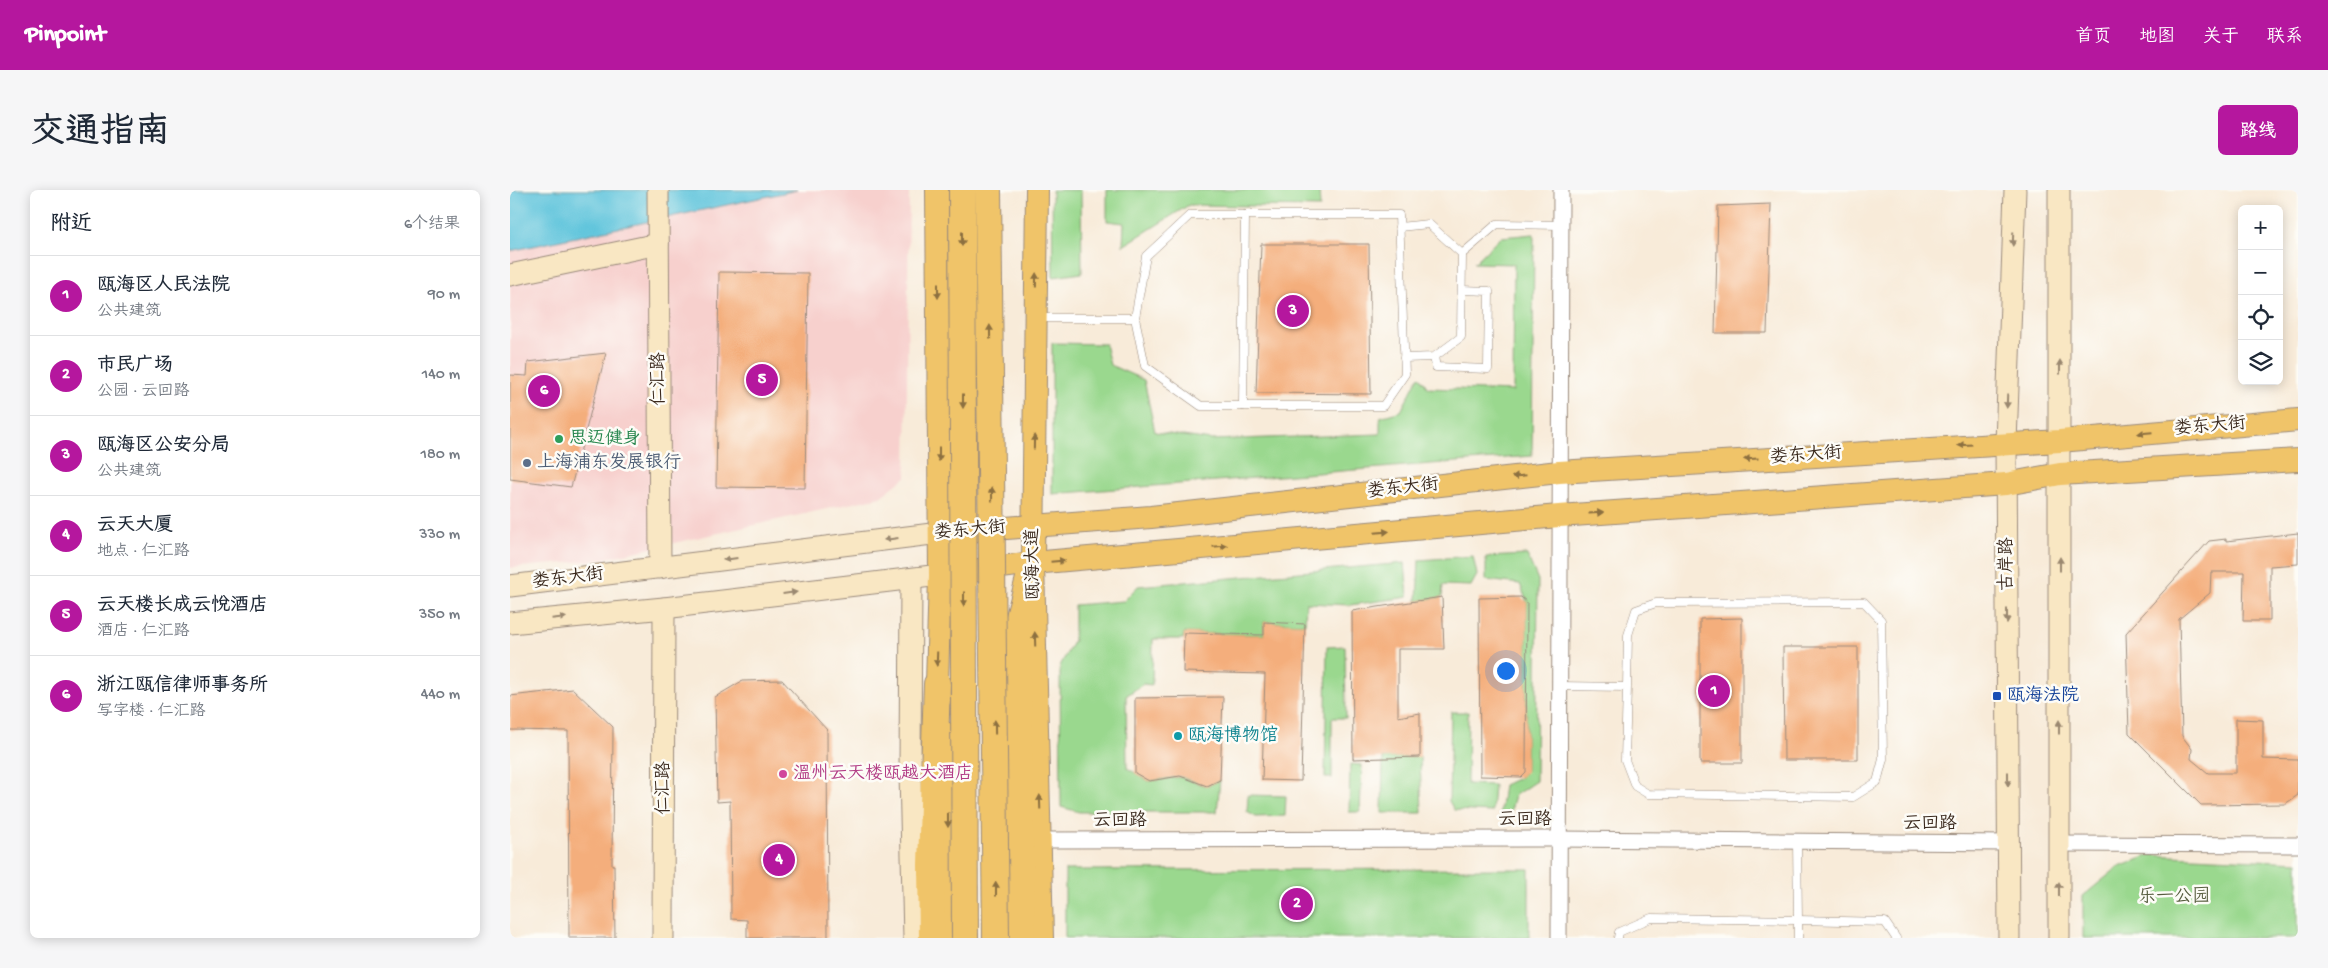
<!DOCTYPE html>
<html lang="zh">
<head>
<meta charset="utf-8">
<style>
  body { margin:0; font-family:"Gochi Hand","LXGW WenKai TC",sans-serif; background:#f6f6f7; color:#1f2937 }
  .controls { position:absolute; right:15px; top:15px; display:grid; overflow:hidden; border-radius:8px; box-shadow:0 2px 12px #0003 }
  .controls button { width:45px; height:45px; display:grid; place-items:center; padding:0; border:0; border-bottom:1px solid #e0e1e3; background:#fff; color:#1f2937; font:25px sans-serif }
  .you { position:absolute; left:995px; top:480px; width:18px; height:18px; margin:-12px; border:4px solid #fff; border-radius:50%; background:#1a73e8; box-shadow:0 0 0 8px #1a73e833 }
  .badge { display:grid; place-items:center; width:32px; height:32px; border-radius:50%; background:#b5179e; color:#fff; font-size:16px; font-weight:700 }
  .pin { position:absolute; translate:-50% -50%; border:2px solid #fff; box-shadow:0 1px 5px #0006 }
  .list { margin:0; padding:0; list-style:none }
  h2 { display:flex; justify-content:space-between; align-items:center; height:65px; margin:0; padding:0 20px; font-size:21px }
  h2 small { font-size:16px; font-weight:400; color:#747a83 }
  .list li { display:grid; grid-template-columns:32px 1fr auto; gap:15px; align-items:center; box-sizing:border-box; height:80px; padding:0 20px; border-top:1px solid #e0e1e3 }
  .list b { display:block; font-size:19px; white-space:nowrap }
  .list p { margin:0; font-size:16px; white-space:nowrap; color:#747a83 }
  .list em { font-size:16px; font-style:normal; color:#747a83 }
  .icon { flex:none; width:28px; height:28px; fill:none; stroke:currentColor; stroke-width:2; stroke-linecap:round; stroke-linejoin:round }
  .map { position:relative; flex:none; width:1788px; height:748px; overflow:hidden; border-radius:8px }
  header { display:flex; align-items:center; gap:30px; box-sizing:border-box; height:70px; padding:0 25px; background:#b5179e; color:#fff }
  header strong { font-size:24px }
  nav { display:flex; gap:28px; margin-inline-start:auto; font-size:18px }
  .intro { display:flex; align-items:center; justify-content:space-between; box-sizing:border-box; height:120px; padding:0 30px }
  h1 { margin:0; font-size:35px }
  .button { padding:12px 22px; border-radius:8px; background:#b5179e; color:#fff; font-size:18px; font-weight:700 }
  main { display:flex; gap:30px; padding:0 30px }
  aside { flex:1; background:#fff; border-radius:8px; box-shadow:0 2px 12px #0003 }
  .map>svg:first-child { display:block }
  .built { fill:#f7d0cd }
  .green { fill:#9ad88e; stroke:#6a8156 }
  .water { fill:#5ec4dc; stroke:#4c777d }
  .building { fill:#f4ae7b }
  .lines { fill:none; stroke-linecap:round; stroke-linejoin:round }
  .lane-casing { stroke:#9a8a7c; stroke-width:9 }
  .street-casing { stroke:#9a8a7c; stroke-width:17 }
  .secondary-casing { stroke:#9a8a7c; stroke-width:23 }
  .primary-casing { stroke:#9a8a7c; stroke-width:24 }
  .highway-casing { stroke:#9a8a7c; stroke-width:28 }
  .lane { stroke:#fff; stroke-width:8 }
  .street { stroke:#fff; stroke-width:15 }
  .secondary { stroke:#f9e7c3; stroke-width:21 }
  .primary { stroke:#f0c469; stroke-width:22 }
  .highway { stroke:#f0c469; stroke-width:26 }
  .highway-bridge-casing { stroke:#9a8a7c; stroke-width:28; stroke-linecap:butt }
  .highway-bridge { stroke:#f0c469; stroke-width:26 }
  .oneway { fill:#8c6f40 }
  .oneway2 { fill:#9a8870 }
  .leisure-dot { fill:#2e9e5b; stroke:#fdfcf7; stroke-width:2 }
  .service-dot { fill:#5c6f8a; stroke:#fdfcf7; stroke-width:2 }
  .transit-dot { fill:#1a4fb4; stroke:#fdfcf7; stroke-width:2 }
  .culture-dot { fill:#0f9aa8; stroke:#fdfcf7; stroke-width:2 }
  .hotel-dot { fill:#d1479c; stroke:#fdfcf7; stroke-width:2 }
  .labels { text-anchor:middle; dominant-baseline:central; stroke-width:5; stroke-linejoin:round; paint-order:stroke }
  .street-label { font-size:18px; fill:#3b2a1e; stroke:#fdfcf7 }
  .leisure-label { font-size:18px; fill:#27864d; stroke:#fdfcf7; text-anchor:start }
  .service-label { font-size:18px; fill:#4e5e75; stroke:#fdfcf7; text-anchor:start }
  .transit-label { font-size:18px; fill:#164399; stroke:#fdfcf7; text-anchor:start }
  .culture-label { font-size:18px; fill:#0d838f; stroke:#fdfcf7; text-anchor:start }
  .hotel-label { font-size:18px; fill:#b23c85; stroke:#fdfcf7; text-anchor:start }
  .park-label { font-size:18px; fill:#585e40; stroke:#fdfcf7 }
</style>
</head>
<body>
<header>
<strong>Pinpoint</strong>
<nav><a>首页</a><a>地图</a><a>关于</a><a>联系</a></nav>
</header>
<div class="intro"><h1>交通指南</h1><a class="button">路线</a></div>
<main>
<aside>
<h2>附近<small>6个结果</small></h2>
<ul class="list">
<li><span class="badge">1</span><div><b>瓯海区人民法院</b><p>公共建筑</p></div><em>90 m</em></li>
<li><span class="badge">2</span><div><b>市民广场</b><p>公园 · 云回路</p></div><em>140 m</em></li>
<li><span class="badge">3</span><div><b>瓯海区公安分局</b><p>公共建筑</p></div><em>180 m</em></li>
<li><span class="badge">4</span><div><b>云天大厦</b><p>地点 · 仁汇路</p></div><em>330 m</em></li>
<li><span class="badge">5</span><div><b>云天楼长成云悦酒店</b><p>酒店 · 仁汇路</p></div><em>350 m</em></li>
<li><span class="badge">6</span><div><b>浙江瓯信律师事务所</b><p>写字楼 · 仁汇路</p></div><em>440 m</em></li>
</ul>
</aside>
<div class="map">
<svg width="1788" height="748" viewBox="0 0 1788 748">
  <rect width="100%" height="100%" fill="#fdfcf7"/>
  <filter id="ink" filterUnits="userSpaceOnUse"><feTurbulence type="fractalNoise" baseFrequency=".02" numOctaves="2"/><feDisplacementMap in="SourceGraphic" scale="10" xChannelSelector="R" yChannelSelector="G"/><feConvolveMatrix kernelMatrix="1 2 1 2 8 2 1 2 1" color-interpolation-filters="sRGB"/></filter>
  <filter id="wash" filterUnits="userSpaceOnUse"><feTurbulence type="fractalNoise" baseFrequency=".0096" numOctaves="4" result="noise"/><feDisplacementMap in="SourceGraphic" scale="20" xChannelSelector="R" yChannelSelector="G"/><feGaussianBlur stdDeviation="1.12" result="paint"/><feColorMatrix in="noise" values="0 0 0 0 0 0 0 0 0 0 0 0 0 0 0 0 0 1.4 0 .05"/><feComposite in="paint" operator="in"/></filter>
  <g filter="url(#wash)">
    <rect width="100%" height="100%" fill="#f8ebd9"/>
    <!-- built -->
    <path class="built" d="M0,0H399L396,287L370,307L88,370L0,378Z"/>
    <!-- green -->
    <g class="green">
      <path d="M542,0H571L572,83L543,87Z"/>
      <path d="M597,0H809L810,17L679,15L613,56L614,33L597,31Z"/>
      <path d="M1024,44L1022,266L542,304V153L595,154L600,175L634,190L645,242L701,250L870,244V227L891,221L909,186L918,198L1003,201L1004,74L964,73L991,47Z"/>
      <path d="M1017,365L1028,390L1026,591L1005,605L1000,624L990,625L994,595L1011,587L1016,582L1017,412L1010,394L976,390V367Z"/>
      <path d="M963,366L967,385L961,396L933,395L932,407L907,411L909,370Z"/>
      <path d="M895,373L898,407L840,415L796,413L795,434L754,432V445L674,443L673,449H643L642,495L633,494L616,506L617,578L639,591L670,587L697,596L710,590L707,622H569L551,617L550,476L564,450V415L614,411L628,396Z"/>
      <path d="M835,456L836,528H822V588H815L817,457Z"/>
      <path d="M941,522H958L957,594L984,595L982,622L944,620L939,611Z"/>
      <path d="M910,567L912,623H872L873,568Z"/>
      <path d="M840,574L852,575L850,622H839Z"/>
      <path d="M738,605L776,606L775,626L746,627L737,622Z"/>
      <path d="M1640,665L1788,672V748H1573V706L1607,678Z"/>
      <path d="M1019,679V748H555V680Z"/>
    </g>
    <!-- water -->
    <path class="water" d="M0,0H287L0,61Z"/>
    <g id="blocks">
      <!-- building -->
      <g class="building">
        <path d="M1261,14L1257,143H1205L1208,16Z"/>
        <path d="M751,54H859L861,204L746,203Z"/>
        <path d="M209,82L298,83L295,298L206,297Z"/>
        <path d="M96,163L61,297L0,289V185L17,186L18,172Z"/>
        <path d="M1788,343V374L1760,376V431H1733L1734,382H1701L1700,403L1669,429L1672,546L1682,559L1681,569L1698,583H1726V529L1753,530V569L1788,570V605L1775,614L1691,615L1619,543L1616,443L1699,351L1716,349V351Z"/>
        <path d="M932,407L934,459H888V527L910,523V567L843,569L842,421Z"/>
        <path d="M1011,407L1017,412L1016,582L1011,587L970,586L969,408Z"/>
        <path d="M1232,428V573H1190V429Z"/>
        <path d="M754,432L795,434L791,591L752,590L755,484L673,482L674,443L754,445Z"/>
        <path d="M1273,457H1348V570H1274Z"/>
        <path d="M272,490L317,540L318,748H237V730L221,729L220,611L207,612L205,507L232,491Z"/>
        <path d="M63,499L103,537L102,675H104L105,748H59L58,541L0,540V506Z"/>
        <path d="M713,507L710,590L697,596L670,586L639,591L625,583V508Z"/>
      </g>
    </g>
  </g>
  <g filter="url(#ink)">
    <use href="#blocks" fill-opacity="0" stroke="#9a8a7c" stroke-width="1"/>
    <g class="lines">
      <defs>
        <g id="lane">
          <path d="M889,37L919,34L952,64L951,147L924,167L894,168"/>
          <path d="M952,64L987,34L1051,35"/>
          <path d="M527,128H625L635,176L691,216H873L895,184L889,25H680L636,66L625,128"/>
          <path d="M924,167L926,177L978,179L979,101L952,100"/>
          <path d="M733,216L735,25"/>
          <path d="M1049,496L1117,497L1115,570L1125,596L1138,604L1343,607L1367,592L1373,569L1371,430L1354,412L1146,413L1126,420L1118,445L1117,497"/>
          <path d="M1108,748L1109,742L1141,728L1288,730L1287,651"/>
          <path d="M1288,748V730L1375,732L1386,748"/>
        </g>
        <g id="street">
          <path d="M531,650L1049,649L1498,653"/>
          <path d="M1549,654L1788,655"/>
          <path d="M1049,748L1051,0"/>
        </g>
        <g id="secondary">
          <path d="M148,0L150,378"/>
          <path d="M1549,0V748"/>
          <path d="M0,85L148,54"/>
          <path d="M401,389L400,584L404,748"/>
          <path d="M0,396L430,343"/>
          <path d="M0,433L154,418L430,385"/>
          <path d="M153,748L154,418"/>
          <path d="M1499,748L1496,253L1505,0"/>
        </g>
        <g id="primary">
          <path d="M427,0L430,385L427,494L429,510"/>
          <path d="M527,0L523,373L532,748"/>
          <path d="M430,343L641,327L1049,282L1550,251L1788,230"/>
          <path d="M430,385L523,373L1049,326L1496,294L1550,284L1788,270"/>
          <path d="M433,542L438,573L439,748"/>
        </g>
        <g id="highway">
          <path d="M422,748L421,675L427,494"/>
          <path d="M512,748L507,435L523,373"/>
        </g>
      </defs>
      <!-- lane casing -->
      <use href="#lane" class="lane-casing"/>
      <!-- street casing -->
      <use href="#street" class="street-casing"/>
      <!-- secondary casing -->
      <use href="#secondary" class="secondary-casing"/>
      <!-- primary casing -->
      <use href="#primary" class="primary-casing"/>
      <!-- highway casing -->
      <use href="#highway" class="highway-casing"/>
      <!-- lane -->
      <use href="#lane" class="lane"/>
      <!-- street -->
      <use href="#street" class="street"/>
      <!-- secondary -->
      <use href="#secondary" class="secondary"/>
      <!-- primary -->
      <use href="#primary" class="primary"/>
      <!-- highway -->
      <use href="#highway" class="highway"/>
      <defs>
        <g id="highway-bridge">
          <path d="M452,0L455,748"/>
          <path d="M478,0L486,748"/>
        </g>
      </defs>
      <!-- highway-bridge casing -->
      <use href="#highway-bridge" class="highway-bridge-casing"/>
      <!-- highway-bridge -->
      <use href="#highway-bridge" class="highway-bridge"/>
    </g>
    <!-- one-way arrows -->
    <defs><path id="oneway-solid" d="M-6-.8H1V-3.2L6.5 0L1 3.2V.8H-6Z" transform="scale(1.25)"/></defs>
    <g class="oneway">
      <use href="#oneway-solid" transform="translate(452 49) rotate(90)"/>
      <use href="#oneway-solid" transform="translate(526 90) rotate(-89)"/>
      <use href="#oneway-solid" transform="translate(428 101) rotate(90)"/>
      <use href="#oneway-solid" transform="translate(480 142) rotate(-91)"/>
      <use href="#oneway-solid" transform="translate(453 211) rotate(90)"/>
      <use href="#oneway-solid" transform="translate(1635 243) rotate(175)"/>
      <use href="#oneway-solid" transform="translate(524 252) rotate(-89)"/>
      <use href="#oneway-solid" transform="translate(1455 255) rotate(176)"/>
      <use href="#oneway-solid" transform="translate(429 264) rotate(90)"/>
      <use href="#oneway-solid" transform="translate(1241 269) rotate(176)"/>
      <use href="#oneway-solid" transform="translate(1009 286) rotate(174)"/>
      <use href="#oneway-solid" transform="translate(482 304) rotate(-91)"/>
      <use href="#oneway-solid" transform="translate(1086 323) rotate(-4)"/>
      <use href="#oneway-solid" transform="translate(872 342) rotate(-5)"/>
      <use href="#oneway-solid" transform="translate(710 356) rotate(-5)"/>
      <use href="#oneway-solid" transform="translate(548 371) rotate(-5)"/>
      <use href="#oneway-solid" transform="translate(454 409) rotate(90)"/>
      <use href="#oneway-solid" transform="translate(525 449) rotate(-92)"/>
      <use href="#oneway-solid" transform="translate(427 469) rotate(92)"/>
      <use href="#oneway-solid" transform="translate(485 537) rotate(-91)"/>
      <use href="#oneway-solid" transform="translate(530 612) rotate(-92)"/>
      <use href="#oneway-solid" transform="translate(438 630) rotate(90)"/>
      <use href="#oneway-solid" transform="translate(486 699) rotate(-90)"/>
    </g>
    <g class="oneway2">
      <use href="#oneway-solid" transform="translate(1503 49) rotate(92)"/>
      <use href="#oneway-solid" transform="translate(1550 177) rotate(-90)"/>
      <use href="#oneway-solid" transform="translate(1497 211) rotate(92)"/>
      <use href="#oneway-solid" transform="translate(381 349) rotate(173)"/>
      <use href="#oneway-solid" transform="translate(220 369) rotate(173)"/>
      <use href="#oneway-solid" transform="translate(1550 374) rotate(-90)"/>
      <use href="#oneway-solid" transform="translate(280 403) rotate(-7)"/>
      <use href="#oneway-solid" transform="translate(1497 426) rotate(90)"/>
      <use href="#oneway-solid" transform="translate(49 428) rotate(-6)"/>
      <use href="#oneway-solid" transform="translate(1549 537) rotate(-90)"/>
      <use href="#oneway-solid" transform="translate(1498 589) rotate(90)"/>
      <use href="#oneway-solid" transform="translate(1549 699) rotate(-90)"/>
    </g>
  </g>
  <!-- markers -->
  <circle class="leisure-dot" cx="49" cy="249" r="5"/>
  <circle class="service-dot" cx="17" cy="273" r="5"/>
  <rect class="transit-dot" x="1482" y="501" width="10" height="10" rx="2.5"/>
  <circle class="culture-dot" cx="668" cy="546" r="5"/>
  <circle class="hotel-dot" cx="273" cy="584" r="5"/>
  <g class="labels">
    <!-- street labels -->
    <g class="street-label">
      <text transform="translate(149 189) rotate(-90)">仁汇路</text>
      <text transform="translate(1700 237) rotate(-5)">娄东大街</text>
      <text transform="translate(1296 266) rotate(-4)">娄东大街</text>
      <text transform="translate(893 299) rotate(-6)">娄东大街</text>
      <text transform="translate(460 341) rotate(-5)">娄东大街</text>
      <text transform="translate(524 374) rotate(-91)">瓯海大道</text>
      <text transform="translate(1497 374) rotate(-90)">古岸路</text>
      <text transform="translate(58 389) rotate(-7)">娄东大街</text>
      <text transform="translate(154 598) rotate(-90)">仁汇路</text>
      <text x="1015" y="630">云回路</text>
      <text x="610" y="631">云回路</text>
      <text x="1420" y="634">云回路</text>
    </g>
    <!-- leisure labels -->
    <g class="leisure-label">
      <text x="59" y="249">思迈健身</text>
    </g>
    <!-- service labels -->
    <g class="service-label">
      <text x="27" y="273">上海浦东发展银行</text>
    </g>
    <!-- transit labels -->
    <g class="transit-label">
      <text x="1497" y="506">瓯海法院</text>
    </g>
    <!-- culture labels -->
    <g class="culture-label">
      <text x="678" y="546">瓯海博物馆</text>
    </g>
    <!-- hotel labels -->
    <g class="hotel-label">
      <text x="283" y="584">温州云天楼瓯越大酒店</text>
    </g>
    <!-- park labels -->
    <g class="park-label">
      <text x="1664" y="707">乐一公园</text>
    </g>
  </g>
</svg>
<div class="controls">
<button>+</button>
<button>−</button>
<button><svg class="icon" aria-label="locate" viewBox="0 0 24 24"><circle cx="12" cy="12" r="6"/><path d="M12 2v4M12 18v4M2 12h4M18 12h4"/></svg></button>
<button><svg class="icon" aria-label="layers" viewBox="0 0 24 24"><path d="M12 4l9 5-9 5-9-5zM3 14l9 5 9-5"/></svg></button>
</div>
<div class="you"></div>
<div class="pin badge" style="left:1204px;top:501px">1</div>
<div class="pin badge" style="left:787px;top:714px">2</div>
<div class="pin badge" style="left:783px;top:121px">3</div>
<div class="pin badge" style="left:269px;top:670px">4</div>
<div class="pin badge" style="left:252px;top:190px">5</div>
<div class="pin badge" style="left:34px;top:201px">6</div>
</div>
</main>
</body>
</html>
